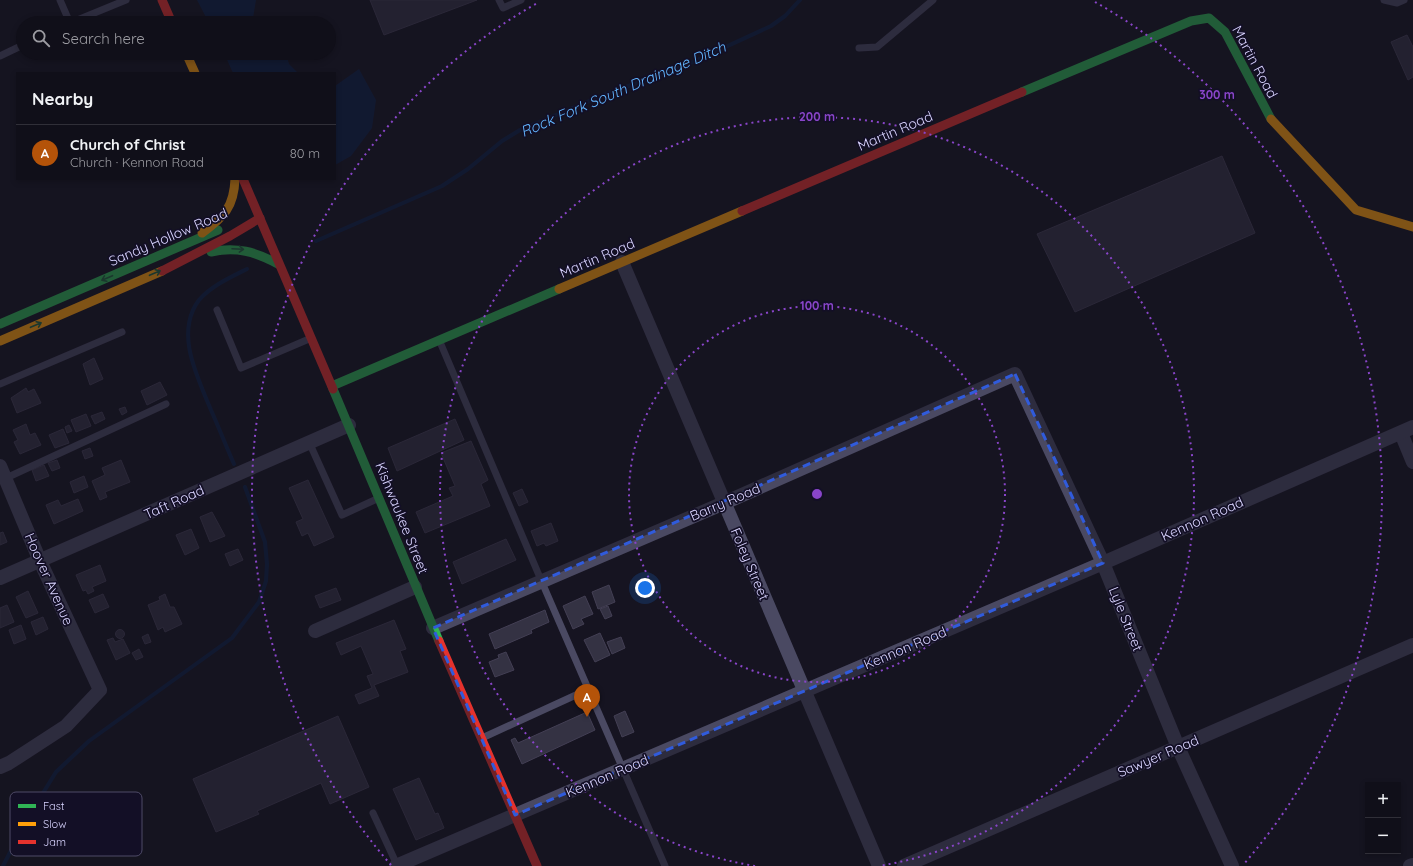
<!DOCTYPE html>
<html lang="en">
<head>
<meta charset="utf-8">
<style>
  body { margin:0; font-family:Quicksand,sans-serif; background:#1e1d26; color:#f1f3f6 }
  .controls { position:absolute; right:12px; bottom:12px; display:grid; overflow:hidden; border-radius:0px; box-shadow:0 2px 6px #0003 }
  .controls button { width:36px; height:36px; display:grid; place-items:center; padding:0; border:0; border-bottom:1px solid #302f38; background:#100f19; color:#f1f3f6; font:20px sans-serif }
  .you { position:absolute; left:645px; top:588px; width:14px; height:14px; margin:-10px; border:3px solid #fff; border-radius:50%; background:#1a73e8; box-shadow:0 0 0 6px #1a73e833 }
  .badge { display:grid; place-items:center; width:26px; height:26px; border-radius:50%; background:#b45309; color:#fff; font-size:13px; font-weight:700 }
  .pin { position:absolute; translate:-50% -33px; filter:drop-shadow(0 1px 2px #0008) }
  .pin::after { content:''; position:absolute; top:21px; width:14px; height:12px; background:inherit; clip-path:polygon(0 0,100% 0,50% 100%) }
  .list { margin:0; padding:0; list-style:none }
  h2 { display:flex; justify-content:space-between; align-items:center; height:52px; margin:0; padding:0 16px; font-size:17px }
  h2 small { font-size:13px; font-weight:400; color:#9c9ca2 }
  .list li { display:grid; grid-template-columns:26px 1fr auto; gap:12px; align-items:center; box-sizing:border-box; height:56px; padding:0 16px; border-top:1px solid #302f38 }
  .list b { display:block; font-size:15px; white-space:nowrap }
  .list p { margin:0; font-size:13px; white-space:nowrap; color:#9c9ca2 }
  .list em { font-size:13px; font-style:normal; color:#9c9ca2 }
  .icon { flex:none; width:22px; height:22px; fill:none; stroke:currentColor; stroke-width:2; stroke-linecap:round; stroke-linejoin:round }
  .map { position:relative; flex:none; width:1413px; height:866px; overflow:hidden }
  .search { position:absolute; background:#100f19; box-shadow:0 2px 6px #0003; left:16px; top:16px; width:320px; height:44px; display:flex; align-items:center; gap:10px; box-sizing:border-box; padding:0 14px; border-radius:22px; color:#9c9ca2; font-size:15px }
  .panel { position:absolute; background:#100f19; box-shadow:0 2px 6px #0003; left:16px; top:72px; width:320px; height:108px; border-radius:0px }
  .map>svg:first-child { display:block }
  .water { fill:#0d2144 }
  .lines { fill:none; stroke-linecap:round; stroke-linejoin:round }
  .stream { stroke:#0d2144; stroke-width:4 }
  .building { fill:#343243; stroke:#433f54 }
  .lane { stroke:#4a4962; stroke-width:7 }
  .street { stroke:#4a4962; stroke-width:14 }
  .fast { stroke:#30b455; stroke-width:9 }
  .slow { stroke:#ff9f0a; stroke-width:9 }
  .jam { stroke:#e5322d; stroke-width:9 }
  .oneway { stroke:#22623e }
  .marked { fill:none; stroke:#305bdc; stroke-width:3; stroke-dasharray:8 5; stroke-linejoin:round }
  .ring { fill:none; stroke:#8945c9; stroke-width:2; stroke-dasharray:2 4 }
  .labels { text-anchor:middle; dominant-baseline:central; stroke-width:3.5; stroke-linejoin:round; paint-order:stroke }
  .street-label { font-size:14px; fill:#d9d4ff; stroke:#130f26 }
  .water-label { font-size:15px; font-style:italic; fill:#62b6ff; stroke:#130f26 }
  .key { fill:#130f26; stroke:#4e4a67; stroke-width:1 }
  .key-label { font-size:11px; fill:#d9d4ff }
  .centre { fill:#8945c9; stroke:#130f26; stroke-width:2 }
  .ring-label { font-size:12px; text-anchor:middle; font-weight:bold; fill:#8945c9; stroke:#130f26; stroke-width:3.5; stroke-linejoin:round; paint-order:stroke }
</style>
</head>
<body>
<div class="map">
<svg width="1413" height="866" viewBox="0 0 1413 866">
  <rect width="100%" height="100%" fill="#161421"/>
  <!-- water -->
  <g class="water">
    <path d="M197,0H256L253,18L257,23H209Z"/>
    <path d="M224,53H286L289,64L298,73H233Z"/>
    <path d="M359,69L376,100L372,128L351,156L335,165V86Z"/>
  </g>
  <g class="lines">
    <!-- stream -->
    <g class="stream">
      <path d="M316,241L442,186L468,169L502,141L520,130L606,94L682,67L771,26L785,16L800,0"/>
      <path d="M234,464C226,446 219,428 211,410C198,378 174,333 199,300C211,286 231,277 247,269"/>
      <path d="M3,866L30,814L56,772L89,741L232,638L259,602L266,581L267,564L265,542L245,487"/>
    </g>
  </g>
  <!-- building -->
  <g class="building">
    <path d="M370,0H477L384,35Z"/>
    <path d="M1407,35L1413,47V77L1408,80L1391,42Z"/>
    <path d="M1222,156L1255,233L1075,312L1037,234Z"/>
    <path d="M94,358L103,379L90,385L83,364Z"/>
    <path d="M160,382L167,395L147,405L141,391Z"/>
    <path d="M26,388L28,392L34,389L41,403L17,413L11,398Z"/>
    <path d="M125,407L127,412L122,415L119,409Z"/>
    <path d="M102,412L105,419L95,424L91,416Z"/>
    <path d="M86,414L91,426L76,432L71,420Z"/>
    <path d="M455,419L464,440L397,471L388,448Z"/>
    <path d="M26,424L30,435L35,433L41,445L20,454L14,442L18,440L13,430Z"/>
    <path d="M69,425L72,431L67,433L65,427Z"/>
    <path d="M63,429L69,443L55,448L49,435Z"/>
    <path d="M471,441L488,480L481,484L490,506L425,533L416,512L453,496L449,488L455,486L441,453Z"/>
    <path d="M90,448L93,456L85,459L82,451Z"/>
    <path d="M57,460L60,468L52,471L48,463Z"/>
    <path d="M121,460L130,482L105,492L107,497L100,500L92,481L105,475L102,468Z"/>
    <path d="M44,465L49,476L36,481L32,470Z"/>
    <path d="M84,476L88,487L74,493L70,482Z"/>
    <path d="M308,480L334,537L314,546L308,533L302,536L296,522L303,519L289,488Z"/>
    <path d="M522,489L528,502L519,506L513,493Z"/>
    <path d="M78,499L83,511L54,524L46,505L58,500L61,506Z"/>
    <path d="M212,512L225,536L210,542L200,517Z"/>
    <path d="M551,523L558,541L546,546L544,543L537,546L531,531Z"/>
    <path d="M191,529L199,548L185,555L176,535Z"/>
    <path d="M3,532L7,542L0,545V533Z"/>
    <path d="M506,539L516,560L462,584L453,562Z"/>
    <path d="M238,549L243,560L230,566L225,554Z"/>
    <path d="M100,565L106,581L92,587L94,591L88,594L86,590L83,591L76,575Z"/>
    <path d="M609,585L615,602L598,609L592,592Z"/>
    <path d="M336,588L341,600L320,608L315,596Z"/>
    <path d="M28,591L38,613L26,618L16,597Z"/>
    <path d="M103,594L109,607L95,613L89,600Z"/>
    <path d="M165,594L170,607H174L182,624L165,632L163,627L158,630L148,605L160,600L159,597Z"/>
    <path d="M585,596L593,614L581,619L584,624L573,629L563,606Z"/>
    <path d="M7,605L14,622L0,628V608Z"/>
    <path d="M608,606L612,616L605,619L600,609Z"/>
    <path d="M545,610L549,622L531,630L532,633L495,649L489,634Z"/>
    <path d="M43,617L48,629L36,635L31,622Z"/>
    <path d="M394,620L406,649L400,651L408,672L374,685L379,696L359,704L355,695L372,688L367,676L373,674L361,646L341,655L336,643Z"/>
    <path d="M21,625L26,639L14,644L9,630Z"/>
    <circle cx="120" cy="634" r="4.5"/>
    <path d="M600,633L610,655L595,662L584,640Z"/>
    <path d="M148,634L151,642L145,644L142,637Z"/>
    <path d="M621,637L625,648L612,654L607,642Z"/>
    <path d="M113,638L115,642L123,639L130,653L116,660L107,640Z"/>
    <path d="M139,649L143,657L136,660L132,653Z"/>
    <path d="M506,652L514,670L495,677L489,662L499,658L498,655Z"/>
    <path d="M625,711L634,732L622,737L614,716Z"/>
    <path d="M587,712L595,730L522,764L511,740L515,738L518,743Z"/>
    <path d="M338,716L369,787L330,804L321,783L257,811L259,814L216,832L193,779Z"/>
    <path d="M419,778L435,814L438,813L444,828L416,840L393,789Z"/>
  </g>
  <g class="lines">
    <!-- lane -->
    <g class="lane">
      <path d="M60,0L70,23L126,0"/>
      <path d="M499,0L503,8L521,0"/>
      <path d="M1384,0L1397,3L1404,0"/>
      <path d="M859,48L877,47L933,0"/>
      <path d="M0,56L23,45"/>
      <path d="M217,310L241,368L309,339"/>
      <path d="M440,342L541,580L665,866"/>
      <path d="M0,384L122,332"/>
      <path d="M309,442L342,515L379,498"/>
      <path d="M4,479L166,404"/>
      <path d="M482,738L589,689"/>
      <path d="M373,813L397,865"/>
    </g>
    <!-- street -->
    <g class="street">
      <path d="M622,262L879,866"/>
      <path d="M1401,433L1413,462"/>
      <path d="M0,466L40,561L100,690L66,726L9,763L0,767"/>
      <path d="M0,578L349,425"/>
      <path d="M433,628L724,503L1015,374L1103,563L1178,747L1232,866"/>
      <path d="M315,631L415,587"/>
      <path d="M396,866L1103,563L1413,427"/>
      <path d="M904,866L1413,645"/>
      <path d="M1410,866L1413,865"/>
    </g>
    <!-- fast -->
    <g class="fast">
      <path d="M1022,92L1191,21L1209,18L1225,32L1271,119"/>
      <path d="M211,252C236,246 256,252 278,264"/>
      <path d="M0,324L218,230"/>
      <path d="M332,386L559,289"/>
      <path d="M333,389L439,641"/>
    </g>
    <!-- slow -->
    <g class="slow">
      <path d="M186,53L195,73"/>
      <path d="M1271,119L1356,210L1413,227"/>
      <path d="M202,233C224,217 234,207 235,179"/>
      <path d="M559,289L742,211"/>
      <path d="M0,341L162,271"/>
    </g>
    <!-- jam -->
    <g class="jam">
      <path d="M162,0L172,23"/>
      <path d="M243,179L333,389"/>
      <path d="M742,211L1022,92"/>
      <path d="M162,271L230,236L260,218"/>
      <path d="M439,641L537,866"/>
    </g>
  </g>
  <!-- one-way arrows -->
  <defs><path id="oneway-shaft" d="M-6 0H5M1.5-3L5.5 0L1.5 3" fill="none" stroke-width="1.6" stroke-linecap="round" stroke-linejoin="round"/></defs>
  <g class="oneway">
    <use href="#oneway-shaft" transform="translate(238 249) rotate(3)"/>
    <use href="#oneway-shaft" transform="translate(155 273) rotate(-23)"/>
    <use href="#oneway-shaft" transform="translate(107 278) rotate(157)"/>
    <use href="#oneway-shaft" transform="translate(36 325) rotate(-23)"/>
  </g>
  <!-- marked area -->
  <path d="M0 0H1413V866H0ZM1015,374L1103,563L515,815L433,628Z" fill="#161421" fill-opacity=".55" fill-rule="evenodd"/>
  <path class="marked" d="M1015,374L1103,563L515,815L433,628Z"/>
  <!-- distance rings -->
  <g class="ring">
    <circle cx="817" cy="494" r="188"/>
    <path d="M755 866A377 377 0 1 1 879 866"/>
    <path d="M391 865A565 565 0 0 1 539 2M1095 2A565 565 0 0 1 1243 865"/>
  </g>
  <g class="labels">
    <!-- street labels -->
    <g class="street-label">
      <text transform="translate(1255 62) rotate(62)">Martin Road</text>
      <text transform="translate(895 131) rotate(-23)">Martin Road</text>
      <text transform="translate(168 237) rotate(-23)">Sandy Hollow Road</text>
      <text transform="translate(597 258) rotate(-23)">Martin Road</text>
      <text transform="translate(174 502) rotate(-24)">Taft Road</text>
      <text transform="translate(725 502) rotate(-23)">Barry Road</text>
      <text transform="translate(402 518) rotate(68)">Kishwaukee Street</text>
      <text transform="translate(1202 519) rotate(-24)">Kennon Road</text>
      <text transform="translate(750 564) rotate(67)">Foley Street</text>
      <text transform="translate(49 579) rotate(66)">Hoover Avenue</text>
      <text transform="translate(1126 619) rotate(68)">Lyle Street</text>
      <text transform="translate(905 648) rotate(-23)">Kennon Road</text>
      <text transform="translate(1158 756) rotate(-23)">Sawyer Road</text>
      <text transform="translate(607 776) rotate(-23)">Kennon Road</text>
    </g>
    <!-- water labels -->
    <g class="water-label">
      <text transform="translate(623 89) rotate(-23)">Rock Fork South Drainage Ditch</text>
    </g>
  </g>
  <!-- legend -->
  <rect x="10" y="792" width="132" height="64" rx="6" class="key"/>
  <rect x="18" y="804" width="18" height="4" fill="#30b455"/>
  <rect x="18" y="822" width="18" height="4" fill="#ff9f0a"/>
  <rect x="18" y="840" width="18" height="4" fill="#e5322d"/>
  <g class="key-label">
    <text x="43" y="810">Fast</text>
    <text x="43" y="828">Slow</text>
    <text x="43" y="846">Jam</text>
  </g>
  <circle cx="817" cy="494" r="6" class="centre"/>
  <g class="ring-label">
    <text x="1217" y="99">300 m</text>
    <text x="817" y="121">200 m</text>
    <text x="817" y="310">100 m</text>
  </g>
</svg>
<div class="controls">
<button>+</button>
<button>−</button>
</div>
<div class="you"></div>
<div class="pin badge" style="left:587px;top:717px">A</div>
<div class="search"><svg class="icon" aria-label="search" viewBox="0 0 24 24"><circle cx="10" cy="10" r="6"/><path d="M15 15l6 6"/></svg>Search here</div>
<section class="panel">
<h2>Nearby<small></small></h2>
<ul class="list">
<li><span class="badge">A</span><div><b>Church of Christ</b><p>Church · Kennon Road</p></div><em>80 m</em></li>
</ul>
</section>
</div>
</body>
</html>
